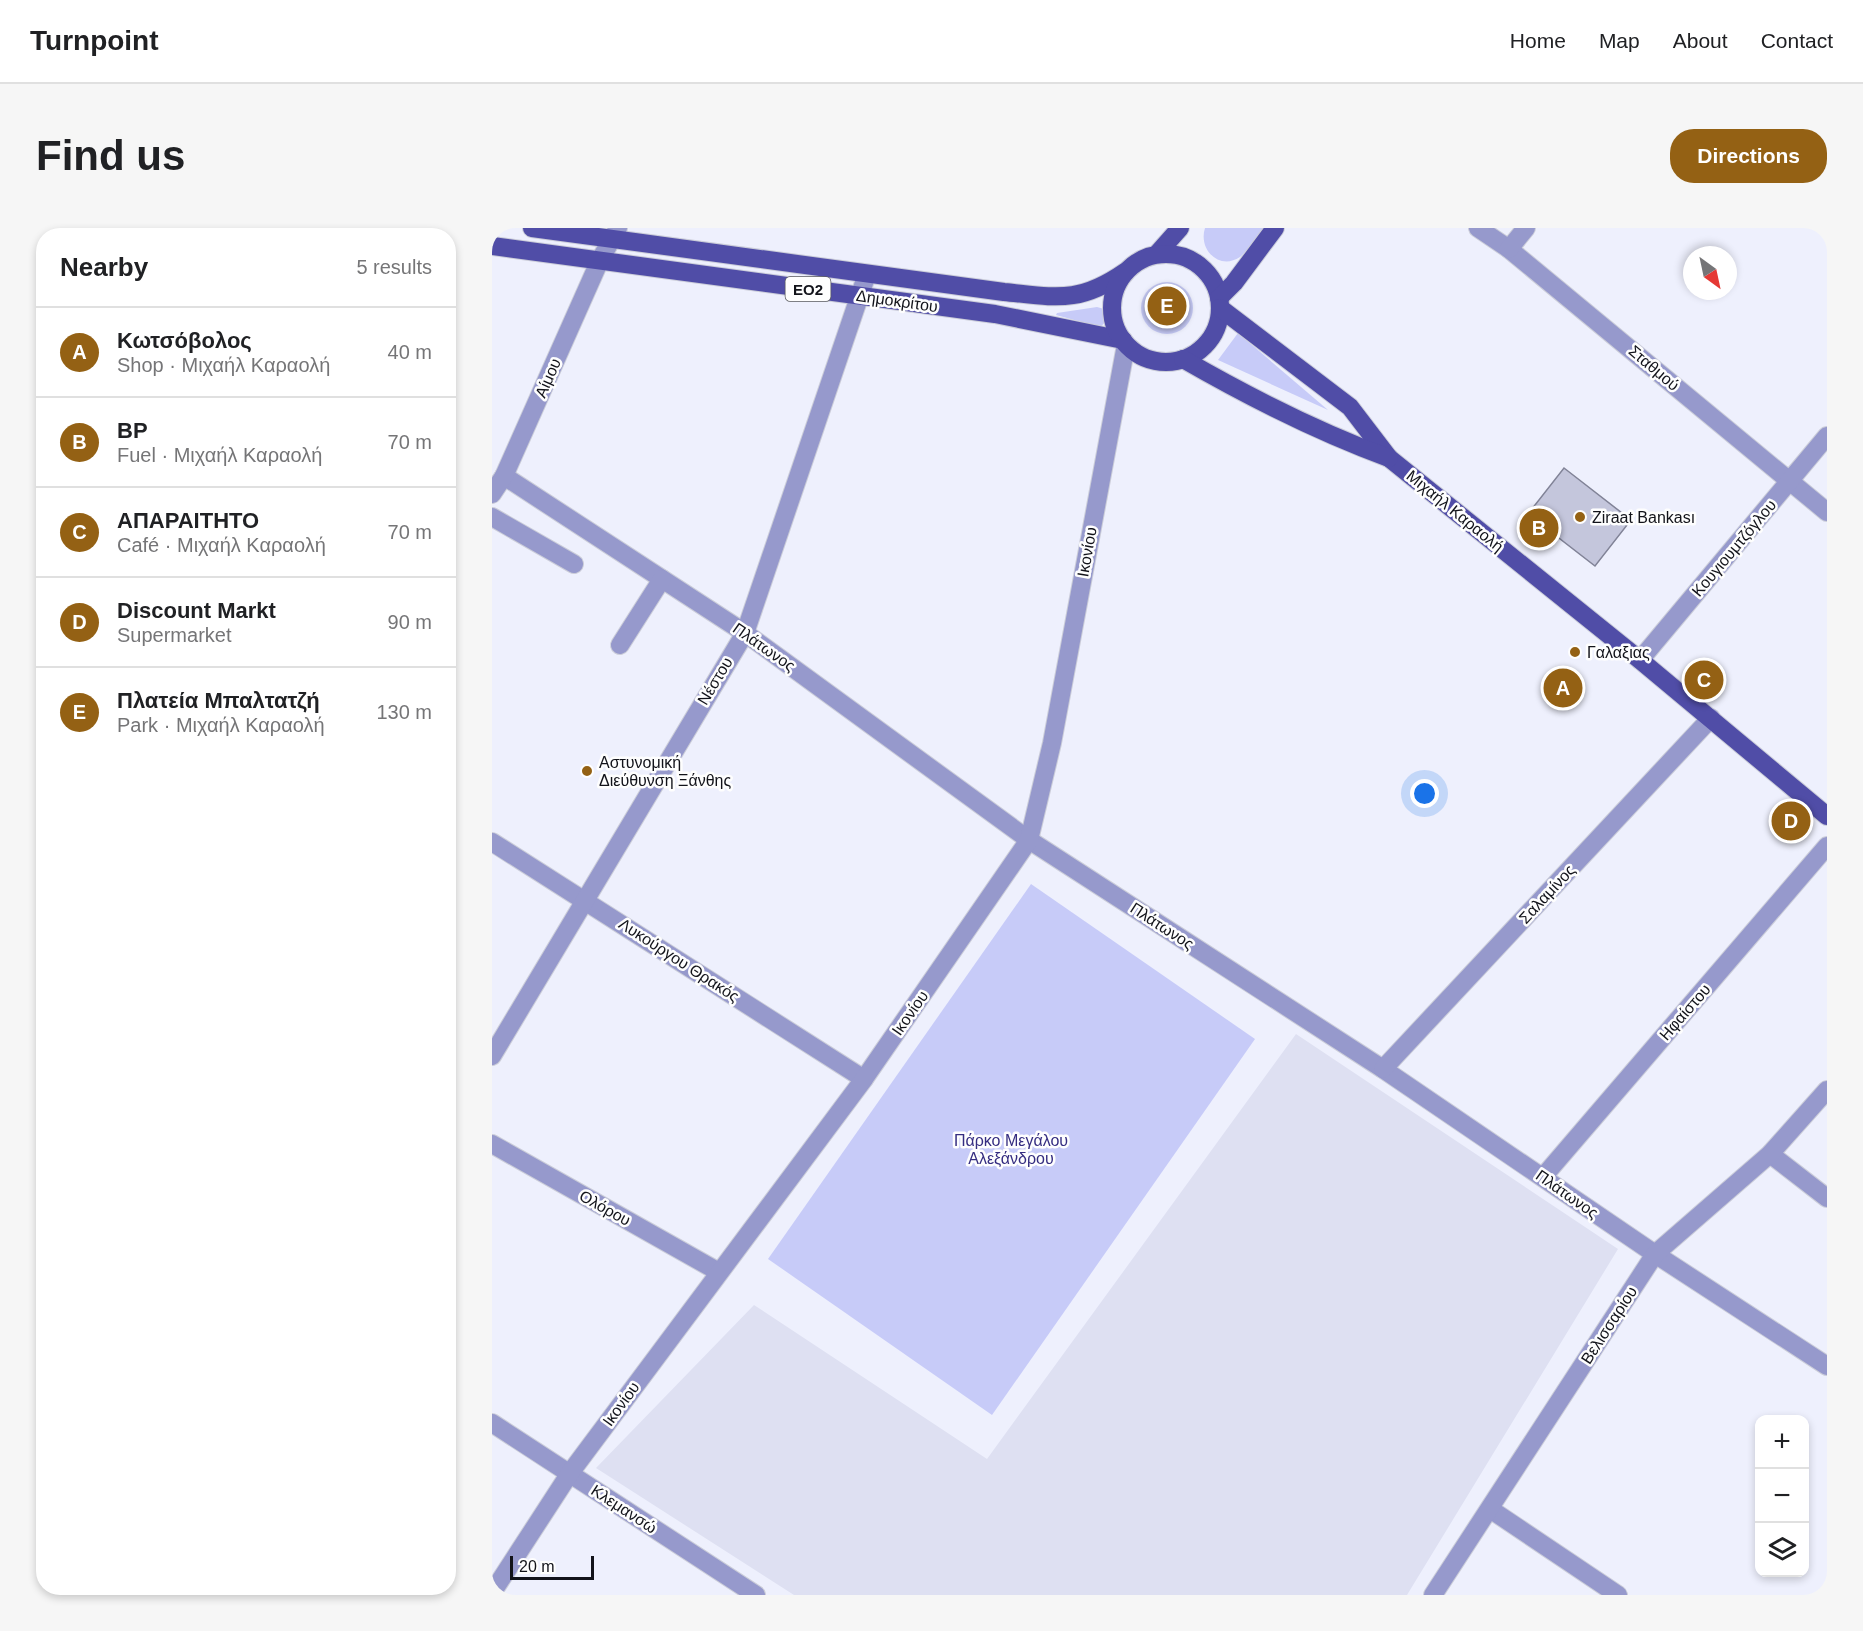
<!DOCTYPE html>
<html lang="en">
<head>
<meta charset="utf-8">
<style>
  body { margin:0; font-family:Helvetica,sans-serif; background:#f6f6f6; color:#202124 }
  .controls { position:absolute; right:18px; bottom:18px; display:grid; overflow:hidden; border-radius:12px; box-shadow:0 3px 9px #0003 }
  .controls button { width:54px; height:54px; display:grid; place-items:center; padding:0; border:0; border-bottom:2px solid #e0e0e0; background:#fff; color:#202124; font:30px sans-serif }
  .compass { position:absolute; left:1191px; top:18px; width:54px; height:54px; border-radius:50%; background:#fff; box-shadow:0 3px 9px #0003; rotate:147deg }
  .scale { position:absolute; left:18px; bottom:15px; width:84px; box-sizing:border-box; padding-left:6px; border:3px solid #12131a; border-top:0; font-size:16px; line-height:21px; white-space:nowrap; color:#12131a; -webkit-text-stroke:4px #fefefe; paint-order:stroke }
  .you { position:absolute; left:933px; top:566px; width:21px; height:21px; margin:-15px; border:4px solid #fff; border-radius:50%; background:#1a73e8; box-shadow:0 0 0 9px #1a73e833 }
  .badge { display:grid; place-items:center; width:39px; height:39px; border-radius:50%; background:#946114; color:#fff; font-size:20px; font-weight:700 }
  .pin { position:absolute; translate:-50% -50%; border:3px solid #fff; box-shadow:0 2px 6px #0006 }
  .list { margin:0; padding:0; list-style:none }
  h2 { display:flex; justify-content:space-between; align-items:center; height:78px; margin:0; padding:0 24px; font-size:26px }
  h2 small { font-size:20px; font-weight:400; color:#757577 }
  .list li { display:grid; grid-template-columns:39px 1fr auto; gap:18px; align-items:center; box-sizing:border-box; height:90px; padding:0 24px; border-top:2px solid #e0e0e0 }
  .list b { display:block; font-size:22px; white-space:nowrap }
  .list p { margin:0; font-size:20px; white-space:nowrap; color:#757577 }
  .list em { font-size:20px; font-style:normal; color:#757577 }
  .icon { flex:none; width:33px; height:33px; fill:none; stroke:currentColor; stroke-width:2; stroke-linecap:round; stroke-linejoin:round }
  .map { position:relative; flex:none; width:1335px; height:1367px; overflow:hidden; border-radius:24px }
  header { display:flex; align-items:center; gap:36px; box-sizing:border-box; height:84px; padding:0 30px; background:#fff; border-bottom:2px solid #e0e0e0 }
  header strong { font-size:28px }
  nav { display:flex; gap:33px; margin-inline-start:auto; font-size:21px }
  .intro { display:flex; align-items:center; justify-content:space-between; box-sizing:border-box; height:144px; padding:0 36px }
  h1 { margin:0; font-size:42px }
  .button { padding:15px 27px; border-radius:24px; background:#946114; color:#fff; font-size:21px; font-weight:700 }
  main { display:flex; gap:36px; padding:0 36px }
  aside { flex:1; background:#fff; border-radius:24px; box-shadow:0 3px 9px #0003 }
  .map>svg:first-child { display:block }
  .built { fill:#dee0f2 }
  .green { fill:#c7cbf8 }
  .building { fill:#c4c6dc; stroke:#818397; stroke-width:1.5 }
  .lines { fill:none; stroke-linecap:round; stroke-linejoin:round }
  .minor-casing { stroke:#cbcdd9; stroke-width:20 }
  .major-casing { stroke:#cbcdd9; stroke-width:20 }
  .minor { stroke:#9699cc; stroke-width:18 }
  .major { stroke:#504da7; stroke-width:18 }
  .poi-dot { fill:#946114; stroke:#fefefe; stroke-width:2 }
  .labels { text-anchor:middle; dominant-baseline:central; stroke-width:5; stroke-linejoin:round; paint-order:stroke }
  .shield { fill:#fefefe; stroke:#595a5e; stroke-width:1.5 }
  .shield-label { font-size:15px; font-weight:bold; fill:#12131a }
  .street-label { font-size:16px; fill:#12131a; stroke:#fefefe }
  .poi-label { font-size:16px; fill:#12131a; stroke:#fefefe; text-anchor:start }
  .park-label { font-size:16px; fill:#352d81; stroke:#fefefe }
</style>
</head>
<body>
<header>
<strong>Turnpoint</strong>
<nav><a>Home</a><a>Map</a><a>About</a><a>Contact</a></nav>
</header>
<div class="intro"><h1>Find us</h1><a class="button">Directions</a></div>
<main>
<aside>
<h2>Nearby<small>5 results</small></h2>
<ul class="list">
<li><span class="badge">A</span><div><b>Κωτσόβολος</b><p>Shop · Μιχαήλ Καραολή</p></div><em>40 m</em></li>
<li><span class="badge">B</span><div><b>BP</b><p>Fuel · Μιχαήλ Καραολή</p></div><em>70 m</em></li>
<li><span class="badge">C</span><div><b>ΑΠΑΡΑΙΤΗΤΟ</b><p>Café · Μιχαήλ Καραολή</p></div><em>70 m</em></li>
<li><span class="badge">D</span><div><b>Discount Markt</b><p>Supermarket</p></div><em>90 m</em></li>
<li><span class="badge">E</span><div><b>Πλατεία Μπαλτατζή</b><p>Park · Μιχαήλ Καραολή</p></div><em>130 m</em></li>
</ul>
</aside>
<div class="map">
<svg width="1335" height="1367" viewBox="0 0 1335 1367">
  <rect width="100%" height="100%" fill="#eef0fd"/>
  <!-- built -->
  <path class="built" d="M804,806L1126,1021L915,1367H302L104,1240L262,1077L495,1231Z"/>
  <!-- green -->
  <g class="green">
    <path d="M713,0H772C764,9 757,22 748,29C727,43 706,21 713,0Z"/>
    <circle cx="675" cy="80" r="26"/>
    <path d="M605,79L612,81C617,88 615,94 608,99L564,87L565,85Z"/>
    <path d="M746,105L836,182L726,132Z"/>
    <path d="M539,656L763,811L500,1187L276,1031Z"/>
  </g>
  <!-- building -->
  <path class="building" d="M1072,240L1139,292L1103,338L1036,286Z"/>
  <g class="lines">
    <defs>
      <g id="minor">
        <path d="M986,0L1017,21L1335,284"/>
        <path d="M1017,21L1034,0"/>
        <path d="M12,248L253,405L537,612L891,841L1163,1026L1335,1138"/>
        <path d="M0,266L12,248L108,32L126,0"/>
        <path d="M0,289L82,336"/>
        <path d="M128,417L170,351"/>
        <path d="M1148,432L1335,208"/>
        <path d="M0,614L372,851"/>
        <path d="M0,828L253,405L375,46"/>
        <path d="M891,841L1219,490"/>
        <path d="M0,916L227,1044"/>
        <path d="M1278,926L1335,970"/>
        <path d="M1051,949L1335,618"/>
        <path d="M0,1195L264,1367"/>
        <path d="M998,1281L1126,1367"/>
        <path d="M0,1365L78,1245L372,851L537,612L560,515L634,117"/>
        <path d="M941,1367L1163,1026L1278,926L1335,862"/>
      </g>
      <g id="major">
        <path d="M40,0L512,64C564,69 587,76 633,44"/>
        <path d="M0,18L503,86L631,112"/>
        <path d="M665,26L688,0"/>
        <circle cx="674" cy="80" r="54"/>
        <path d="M727,70L742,55L783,0"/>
        <path d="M728,80L858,179L897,230L1148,432L1335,588"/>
        <path d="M691,131C757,169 826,204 897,230"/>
      </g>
    </defs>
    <!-- minor casing -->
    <use href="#minor" class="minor-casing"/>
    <!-- major casing -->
    <use href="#major" class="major-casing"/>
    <!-- minor -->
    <use href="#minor" class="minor"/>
    <!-- major -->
    <use href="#major" class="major"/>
  </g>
  <!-- markers -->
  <g class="poi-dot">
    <circle cx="1088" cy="289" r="6"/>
    <circle cx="1083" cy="424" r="6"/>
    <circle cx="95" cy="543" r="6"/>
  </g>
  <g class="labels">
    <!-- shield labels -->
    <rect class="shield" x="293.5" y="49" width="45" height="24" rx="4.5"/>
    <g class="shield-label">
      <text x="316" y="61">ΕΟ2</text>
    </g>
    <!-- street labels -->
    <g class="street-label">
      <text transform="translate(405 73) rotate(8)">Δημοκρίτου</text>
      <text transform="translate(1162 140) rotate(40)">Σταθμού</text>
      <text transform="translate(56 150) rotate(-66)">Αίμου</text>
      <text transform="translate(963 283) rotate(39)">Μιχαήλ Καραολή</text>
      <text transform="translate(1242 320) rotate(-50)">Κουγιουμτζόγλου</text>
      <text transform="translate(595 324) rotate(-80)">Ικονίου</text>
      <text transform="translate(272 419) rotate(35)">Πλάτωνος</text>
      <text transform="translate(223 453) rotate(-59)">Νέστου</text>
      <text transform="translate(1055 666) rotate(-47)">Σαλαμίνος</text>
      <text transform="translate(670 698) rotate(33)">Πλάτωνος</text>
      <text transform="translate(187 732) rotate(33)">Λυκούργου Θρακός</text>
      <text transform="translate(1193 784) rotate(-49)">Ηφαίστου</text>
      <text transform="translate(418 785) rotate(-55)">Ικονίου</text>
      <text transform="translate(1075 966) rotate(35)">Πλάτωνος</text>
      <text transform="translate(113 980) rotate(29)">Ολόρου</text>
      <text transform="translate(1117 1097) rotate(-57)">Βελισσαρίου</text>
      <text transform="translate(129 1176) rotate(-54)">Ικονίου</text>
      <text transform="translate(132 1281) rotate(33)">Κλεμανσώ</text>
    </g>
    <!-- poi labels -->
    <g class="poi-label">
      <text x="1100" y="289">Ziraat Bankası</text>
      <text x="1095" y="424">Γαλαξιας</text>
      <text x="107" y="534">Αστυνομική<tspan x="107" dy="18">Διεύθυνση Ξάνθης</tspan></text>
    </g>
    <!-- park labels -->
    <g class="park-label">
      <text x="519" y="912">Πάρκο Μεγάλου<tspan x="519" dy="18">Αλεξάνδρου</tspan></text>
    </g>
  </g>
</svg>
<div class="controls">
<button>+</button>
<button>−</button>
<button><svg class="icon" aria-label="layers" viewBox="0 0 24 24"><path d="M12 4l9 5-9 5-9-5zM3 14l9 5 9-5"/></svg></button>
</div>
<svg class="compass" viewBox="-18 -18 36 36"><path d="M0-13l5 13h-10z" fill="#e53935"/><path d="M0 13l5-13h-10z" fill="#757577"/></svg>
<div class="scale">20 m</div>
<div class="you"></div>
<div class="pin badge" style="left:1071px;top:460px">A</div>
<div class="pin badge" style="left:1047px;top:300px">B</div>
<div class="pin badge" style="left:1212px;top:452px">C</div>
<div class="pin badge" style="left:1299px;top:593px">D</div>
<div class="pin badge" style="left:675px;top:78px">E</div>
</div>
</main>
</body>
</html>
